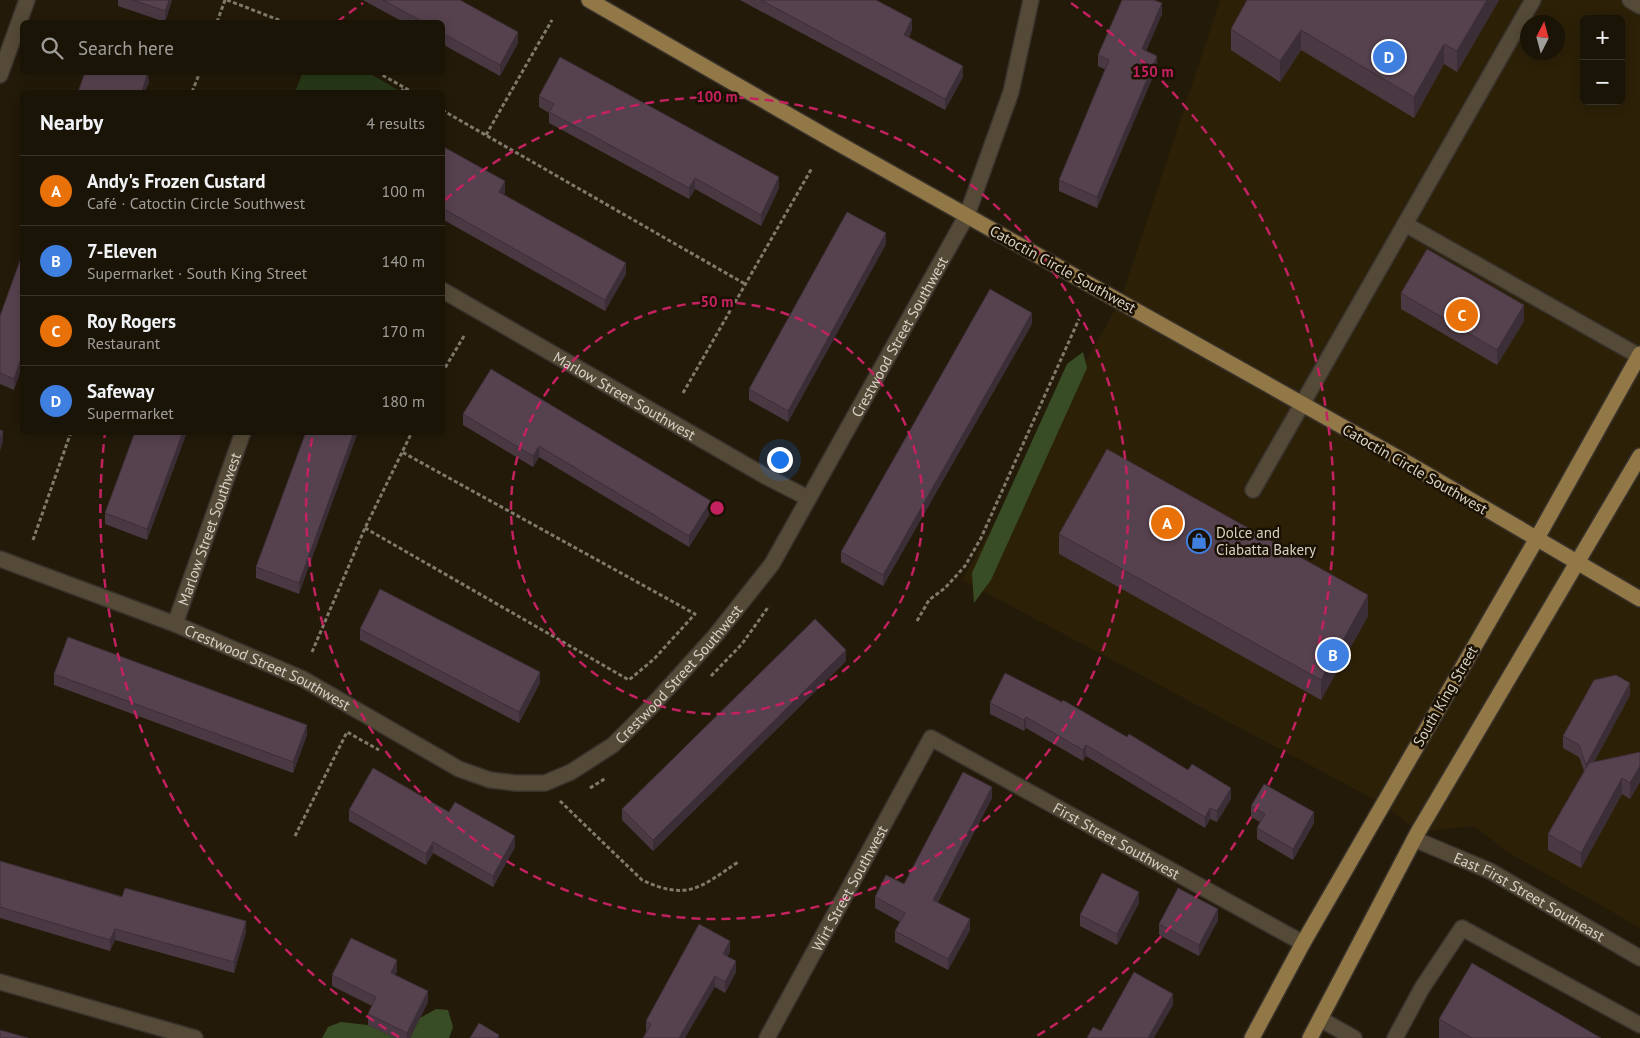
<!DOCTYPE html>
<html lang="en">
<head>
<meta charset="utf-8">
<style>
  body { margin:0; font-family:"PT Sans",sans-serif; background:#272115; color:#f1f3f6 }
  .controls { position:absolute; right:15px; top:15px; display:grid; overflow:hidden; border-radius:8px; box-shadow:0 2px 12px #0003 }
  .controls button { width:45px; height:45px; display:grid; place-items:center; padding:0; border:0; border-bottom:1px solid #383328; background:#1a1407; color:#f1f3f6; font:25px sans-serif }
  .compass { position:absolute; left:1520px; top:15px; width:45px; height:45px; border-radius:50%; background:#1a1407; box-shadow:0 2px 12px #0003; rotate:6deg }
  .you { position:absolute; left:779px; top:459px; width:18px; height:18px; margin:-12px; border:4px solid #fff; border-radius:50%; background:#1a73e8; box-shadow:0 0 0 8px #1a73e833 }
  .badge { display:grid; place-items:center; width:32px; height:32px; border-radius:50%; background:#52cbda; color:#fff; font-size:16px; font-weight:700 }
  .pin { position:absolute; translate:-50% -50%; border:2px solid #fff; box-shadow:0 1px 5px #0006 }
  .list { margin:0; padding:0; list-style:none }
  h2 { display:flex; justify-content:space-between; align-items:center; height:65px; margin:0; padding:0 20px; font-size:21px }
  h2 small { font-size:16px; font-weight:400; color:#9f9e9b }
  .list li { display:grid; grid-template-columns:32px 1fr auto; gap:15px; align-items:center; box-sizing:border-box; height:70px; padding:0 20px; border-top:1px solid #383328 }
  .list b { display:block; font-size:19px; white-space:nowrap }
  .list p { margin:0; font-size:16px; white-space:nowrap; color:#9f9e9b }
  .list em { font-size:16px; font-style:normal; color:#9f9e9b }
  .icon { flex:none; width:28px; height:28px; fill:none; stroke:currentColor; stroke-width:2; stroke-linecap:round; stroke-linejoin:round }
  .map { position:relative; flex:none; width:1640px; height:1038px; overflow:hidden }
  .search { position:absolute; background:#1a1407; box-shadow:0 2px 12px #0003; left:20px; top:20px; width:425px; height:55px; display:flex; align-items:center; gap:12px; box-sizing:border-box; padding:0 18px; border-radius:8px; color:#9f9e9b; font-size:19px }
  .panel { position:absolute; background:#1a1407; box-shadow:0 2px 12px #0003; left:20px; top:90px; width:425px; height:345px; border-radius:8px }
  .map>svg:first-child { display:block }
  .built { fill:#2c2007; fill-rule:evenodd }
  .green { fill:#273918 }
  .forest { fill:#384d25 }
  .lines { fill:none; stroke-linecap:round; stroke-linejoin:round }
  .minor-casing { stroke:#39322c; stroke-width:18 }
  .major-casing { stroke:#39322c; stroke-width:18 }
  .path { stroke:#817a6c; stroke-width:3; stroke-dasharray:4 2.5; stroke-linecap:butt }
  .minor { stroke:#554a37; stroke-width:15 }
  .major { stroke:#927847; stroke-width:15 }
  .wall { fill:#4a3943 }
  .shaded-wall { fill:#3c2e37 }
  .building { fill:#56424e; stroke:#3c2e37 }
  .ring { fill:none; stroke:#c32160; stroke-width:2.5; stroke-dasharray:9 6 }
  .labels { text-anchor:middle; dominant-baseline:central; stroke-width:5; stroke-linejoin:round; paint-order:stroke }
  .street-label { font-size:15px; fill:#d7d1c6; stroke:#1a1102 }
  .poi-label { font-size:15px; fill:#d7d1c6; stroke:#1a1102; text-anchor:start }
  .centre { fill:#c32160; stroke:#1a1102; stroke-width:2.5 }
  .ring-label { font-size:15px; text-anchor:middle; font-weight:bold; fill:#c32160; stroke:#1a1102; stroke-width:5; stroke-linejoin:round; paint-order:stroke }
</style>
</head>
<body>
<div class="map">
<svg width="1640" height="1038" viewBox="0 0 1640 1038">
  <rect width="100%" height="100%" fill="#231a09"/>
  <!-- built -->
  <path class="built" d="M1220,0H1640V928L1506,851L1474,826L1418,832L1383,804L962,580L1120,301ZM1584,19H1621V101H1584ZM1528,22H1558V52H1528Z"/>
  <!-- green -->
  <path class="green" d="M303,72L369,73L398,90L397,92H295Z"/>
  <!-- forest -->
  <g class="forest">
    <path d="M1083,352L1087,368L991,580L974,603L972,573L1067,364Z"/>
    <path d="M436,1009L448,1010L453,1027L449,1038H410L420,1018Z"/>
    <path d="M341,1022L368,1025L395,1038H322L328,1027Z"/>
  </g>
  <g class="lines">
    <defs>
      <g id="minor">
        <path d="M1630,0L1640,6"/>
        <path d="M0,75L27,0"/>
        <path d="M1405,224L1639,356"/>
        <path id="s1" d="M442,290L765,476L808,498"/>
        <path d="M1253,490L1533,0"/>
        <path id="s2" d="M0,559L175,624L303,679L459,769L490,780L516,783H545L571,772L613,745L650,708L715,636L772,564L967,215L1011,92L1031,0"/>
        <path id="s3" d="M175,624L243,432"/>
        <path id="s4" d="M1414,839L1490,871L1640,958"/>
        <path d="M0,982L195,1038"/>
        <path d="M1320,1019L1354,1038"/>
        <path id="s5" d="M767,1038L931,738L1303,943"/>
        <path d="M1395,1038L1422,988L1462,928L1640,1025"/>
      </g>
      <g id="major">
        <path d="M589,0L834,141L1411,465L1640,599"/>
        <path d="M1252,1038L1303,943L1536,540L1640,354"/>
        <path d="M1310,1038L1418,832L1640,456"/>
      </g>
    </defs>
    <!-- minor casing -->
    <use href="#minor" class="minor-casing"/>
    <!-- major casing -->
    <use href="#major" class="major-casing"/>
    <!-- path -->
    <g class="path">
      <path d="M227,0L284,22"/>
      <path d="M217,22L225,0"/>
      <path d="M377,72L412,92"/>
      <path d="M192,92L200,72"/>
      <path d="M401,92L404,88"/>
      <path d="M442,110L745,284"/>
      <path d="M486,135L552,20"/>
      <path d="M442,373L464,336"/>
      <path d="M683,393L812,168"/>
      <path d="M365,528L629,680L654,659L695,614L402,452"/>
      <path d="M33,540L71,432"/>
      <path d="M917,621L929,600L945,588L965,566L981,538L1079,319"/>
      <path d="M312,652L365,528L412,432"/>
      <path d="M711,676L742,644L769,606"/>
      <path d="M590,788L606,778"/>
      <path d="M560,801L642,880C687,901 700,888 738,862"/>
      <path d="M295,836L347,732L379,750"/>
    </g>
    <!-- minor -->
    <use href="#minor" class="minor"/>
    <!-- major -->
    <use href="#major" class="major"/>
  </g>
  <!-- wall -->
  <g class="wall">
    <path d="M118,0H172L165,22L118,6Z"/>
    <path d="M363,0H460L518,43L500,76L442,44V22H403Z"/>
    <path d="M740,0H876L912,30L909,37L963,77L945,110Z"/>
    <path d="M1499,0L1457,72L1444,64L1414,118L1301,50L1280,82L1231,50V29Z"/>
    <path d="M1162,14L1146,51L1157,67L1097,208L1059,191V180L1106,70L1098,66V55Z"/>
    <path d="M539,96L779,188L761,226L695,189L689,199L549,123V113L539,107Z"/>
    <path d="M442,146L505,192L504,195L626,274L605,311L442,219Z"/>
    <path d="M886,244L788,422L749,400V389Z"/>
    <path d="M22,255L14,390L0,384V316Z"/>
    <path d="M1401,293L1524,321L1497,365L1401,309Z"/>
    <path d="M1032,324L883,586L841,562V552Z"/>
    <path d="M463,414L711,512L689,547L539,457L533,467L463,425Z"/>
    <path d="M135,432H187L147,540L105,524V513Z"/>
    <path d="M306,432L299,594L256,578V567Z"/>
    <path d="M1059,534L1368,616L1321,700L1059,554Z"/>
    <path d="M360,629L540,683L519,723L360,640Z"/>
    <path d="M846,661L653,851L622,820V809Z"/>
    <path d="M54,674L307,735L293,773L54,685Z"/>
    <path d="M1630,695L1594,762L1640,752V782L1630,799L1622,794L1581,868L1548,850V834L1584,771L1579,757L1563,748V736Z"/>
    <path d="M990,703L1231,799L1217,822L1210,819L1205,828L1086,756L1083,761L1026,728L1024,731L990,714Z"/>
    <path d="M992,798L938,902L970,930L948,970L895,942V931L900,922L875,908V897L904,884Z"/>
    <path d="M1251,806L1314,823L1293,860L1257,839V828L1260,822L1251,817Z"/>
    <path d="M349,810L449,812L515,847L493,887L433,853L426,865L349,821Z"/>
    <path d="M0,861L246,932L234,973L115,940L110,951L0,918Z"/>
    <path d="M1139,903L1117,945L1080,926V915Z"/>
    <path d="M1218,920L1199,956L1159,935V924Z"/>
    <path d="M730,952L727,956L736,972L725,993L715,987L646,1032V1021Z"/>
    <path d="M397,971L395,975L428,1002L410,1038H395L368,1025V1014L372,1006L332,986V975Z"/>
    <path d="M1439,1019L1601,1038H1439Z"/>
  </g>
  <!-- shaded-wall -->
  <g class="shaded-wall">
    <path d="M169,0H172L165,22V11Z"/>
    <path d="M1487,0H1499L1457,72V51Z"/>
    <path d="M1162,3V14L1142,60V49Z"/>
    <path d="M912,19V30L904,46V35Z"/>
    <path d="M1301,30V50L1280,82V61Z"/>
    <path d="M518,32V43L500,76V65Z"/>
    <path d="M1444,44V64L1414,118V97Z"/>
    <path d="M1157,56V67L1097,208V197Z"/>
    <path d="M963,66V77L945,110V99Z"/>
    <path d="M148,72L149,83L145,92H142Z"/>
    <path d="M779,177V188L761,226V215Z"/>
    <path d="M695,178V189L689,199V188Z"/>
    <path d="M505,181V192L499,203V192Z"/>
    <path d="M886,233V244L788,422V411Z"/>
    <path d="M626,263V274L605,311V300Z"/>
    <path d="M1524,305V321L1497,365V350Z"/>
    <path d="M1032,313V324L883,586V575Z"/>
    <path d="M22,356V367L14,390V379Z"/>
    <path d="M3,431V442L0,451V440Z"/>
    <path d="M183,432H187L147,540V529Z"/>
    <path d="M354,432H358L299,594V583Z"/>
    <path d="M539,446V457L533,467V456Z"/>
    <path d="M711,501V512L689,547V536Z"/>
    <path d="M1368,595V616L1321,700V680Z"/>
    <path d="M846,650V661L653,851V840Z"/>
    <path d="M540,672V683L519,723V712Z"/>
    <path d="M1630,683V695L1586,777V765Z"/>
    <path d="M1026,717V728L1024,731V720Z"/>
    <path d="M307,725V735L293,773V762Z"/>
    <path d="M1086,745V756L1083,761V750Z"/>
    <path d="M1640,766V782L1630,799V783Z"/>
    <path d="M1622,778V794L1581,868V853Z"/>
    <path d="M992,787V798L933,910V900Z"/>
    <path d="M1231,788V799L1217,822V811Z"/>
    <path d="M1210,808V819L1205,828V817Z"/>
    <path d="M1314,812V823L1293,860V849Z"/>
    <path d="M515,836V847L493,887V876Z"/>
    <path d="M433,842V853L426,865V854Z"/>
    <path d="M1139,892V903L1117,945V934Z"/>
    <path d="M1218,909V920L1199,956V945Z"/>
    <path d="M970,919V930L948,970V959Z"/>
    <path d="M246,921V932L234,973V962Z"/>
    <path d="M115,929V940L110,951V940Z"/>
    <path d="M730,941V952L723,965V954Z"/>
    <path d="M397,960V971L391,984V973Z"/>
    <path d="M736,961V972L725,993V982Z"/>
    <path d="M715,976V987L685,1038H679Z"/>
    <path d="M428,991V1002L410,1038H407V1033Z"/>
    <path d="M1173,994V1005L1154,1038H1148Z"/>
  </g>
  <!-- building -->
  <g class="building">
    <path d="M133,0H169L165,11Z"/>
    <path d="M383,0H460L518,32L500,65L442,33V22H423Z"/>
    <path d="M761,0H876L912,19L904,35L963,66L945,99Z"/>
    <path d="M1122,0H1154L1162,3L1142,49L1157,56L1097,197L1059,180L1109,60L1098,55Z"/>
    <path d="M1247,0H1487L1457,51L1444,44L1414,97L1301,30L1280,61L1231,29Z"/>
    <path d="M560,57L779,177L761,215L695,178L689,188L549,112L554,104L539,96Z"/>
    <path d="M85,72H148L142,92H130L125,91V92H78Z"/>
    <path d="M442,146L505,181L499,192L626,263L605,300L442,208Z"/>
    <path d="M847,212L886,233L788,411L749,389Z"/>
    <path d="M1427,249L1524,305L1497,350L1401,293Z"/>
    <path d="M22,255V356L14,379L0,373V316Z"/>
    <path d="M990,289L1032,313L883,575L841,552Z"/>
    <path d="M491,369L711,501L689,536L539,446L533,456L463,414Z"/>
    <path d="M0,430L3,431L0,440Z"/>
    <path d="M135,432H183L147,529L105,513Z"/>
    <path d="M306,432H354L299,583L256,567Z"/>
    <path d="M1107,449L1368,595L1321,680L1059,534Z"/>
    <path d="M380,589L540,672L519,712L360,629Z"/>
    <path d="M815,619L846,650L653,840L622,809Z"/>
    <path d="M68,637L307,725L293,762L54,674Z"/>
    <path d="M1005,673L1062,702L1063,700L1127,737L1129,734L1188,770L1192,764L1231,788L1217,811L1210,808L1205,817L1086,745L1083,750L1026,717L1024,720L990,703Z"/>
    <path d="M1616,675L1630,683L1586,765L1579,745L1563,736L1594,680Z"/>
    <path d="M1640,752V766L1630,783L1622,778L1581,853L1548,834L1589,763Z"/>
    <path d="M373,768L449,812L455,802L515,836L493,876L433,842L426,854L349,810Z"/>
    <path d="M963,772L992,787L933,900L970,919L948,959L895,931L905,913L875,897L886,875L904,884Z"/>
    <path d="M1264,784L1314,812L1293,849L1257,828L1265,814L1251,806Z"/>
    <path d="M0,861L122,897L125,888L246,921L234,962L115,929L110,940L0,907Z"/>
    <path d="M1102,873L1139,892L1117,934L1080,915Z"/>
    <path d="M1178,888L1218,909L1199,945L1159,924Z"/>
    <path d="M699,924L730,941L723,954L736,961L725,982L715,976L679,1038H643L651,1024L646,1021Z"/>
    <path d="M351,938L397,960L391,973L428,991L407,1033L368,1014L376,997L332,975Z"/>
    <path d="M1472,963L1601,1038H1472L1439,1019Z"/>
    <path d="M1134,972L1173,994L1148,1038H1087L1093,1027L1101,1031Z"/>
    <path d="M479,1023L499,1035L498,1038H470Z"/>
    <path d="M0,1030L28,1038H0Z"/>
  </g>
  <!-- distance rings -->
  <g class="ring">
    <circle cx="717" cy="508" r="206"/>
    <path d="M445 200A411 411 0 1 1 313 433"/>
    <path d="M399 1037A617 617 0 0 1 105 433M337 22A617 617 0 0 1 363 3M1071 3A617 617 0 0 1 1035 1037"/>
  </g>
  <!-- icons -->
  <defs>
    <symbol id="shop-ring" viewBox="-11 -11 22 22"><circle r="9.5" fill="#1a1102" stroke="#3f7fe0" stroke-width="1.5"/><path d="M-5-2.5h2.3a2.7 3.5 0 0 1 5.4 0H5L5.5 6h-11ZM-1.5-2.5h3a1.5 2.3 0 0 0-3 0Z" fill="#3f7fe0"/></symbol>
  </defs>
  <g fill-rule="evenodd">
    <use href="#shop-ring" x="1185" y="527" width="28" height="28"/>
  </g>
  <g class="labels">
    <!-- street labels -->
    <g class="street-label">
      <text transform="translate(1063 269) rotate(29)">Catoctin Circle Southwest</text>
      <text stroke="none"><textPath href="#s2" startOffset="1174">Crestwood Street Southwest</textPath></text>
      <text stroke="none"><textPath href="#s1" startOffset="211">Marlow Street Southwest</textPath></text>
      <text transform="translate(1415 469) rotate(30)">Catoctin Circle Southwest</text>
      <text stroke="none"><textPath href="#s3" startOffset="101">Marlow Street Southwest</textPath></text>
      <text stroke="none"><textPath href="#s2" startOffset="289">Crestwood Street Southwest</textPath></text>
      <text stroke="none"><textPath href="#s2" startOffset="769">Crestwood Street Southwest</textPath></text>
      <text transform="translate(1445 696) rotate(-60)">South King Street</text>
      <text stroke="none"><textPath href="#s5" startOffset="554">First Street Southwest</textPath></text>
      <text stroke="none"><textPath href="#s5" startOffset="171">Wirt Street Southwest</textPath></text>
      <text stroke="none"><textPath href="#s4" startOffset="129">East First Street Southeast</textPath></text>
    </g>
    <!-- poi labels -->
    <g class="poi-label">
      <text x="1216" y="532">Dolce and<tspan x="1216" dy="17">Ciabatta Bakery</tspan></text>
    </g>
  </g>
  <circle cx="717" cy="508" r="8" class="centre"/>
  <g class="ring-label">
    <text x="1153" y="77">150 m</text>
    <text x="717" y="102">100 m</text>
    <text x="717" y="307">50 m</text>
  </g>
</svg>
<div class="controls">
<button>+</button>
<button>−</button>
</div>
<svg class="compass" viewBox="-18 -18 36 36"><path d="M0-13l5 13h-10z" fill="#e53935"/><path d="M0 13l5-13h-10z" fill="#9f9e9b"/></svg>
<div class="you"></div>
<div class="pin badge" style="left:1167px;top:523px;background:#e8710a">A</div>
<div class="pin badge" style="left:1333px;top:655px;background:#3f7fe0">B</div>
<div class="pin badge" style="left:1462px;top:315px;background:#e8710a">C</div>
<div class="pin badge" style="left:1389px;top:57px;background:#3f7fe0">D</div>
<div class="search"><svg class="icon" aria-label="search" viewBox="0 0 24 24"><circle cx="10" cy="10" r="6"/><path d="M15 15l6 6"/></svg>Search here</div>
<section class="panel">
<h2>Nearby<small>4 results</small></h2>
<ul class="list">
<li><span class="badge" style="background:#e8710a">A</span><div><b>Andy's Frozen Custard</b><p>Café · Catoctin Circle Southwest</p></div><em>100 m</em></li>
<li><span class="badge" style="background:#3f7fe0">B</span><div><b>7-Eleven</b><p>Supermarket · South King Street</p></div><em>140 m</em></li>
<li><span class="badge" style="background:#e8710a">C</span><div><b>Roy Rogers</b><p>Restaurant</p></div><em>170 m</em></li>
<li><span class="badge" style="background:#3f7fe0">D</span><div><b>Safeway</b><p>Supermarket</p></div><em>180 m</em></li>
</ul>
</section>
</div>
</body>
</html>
